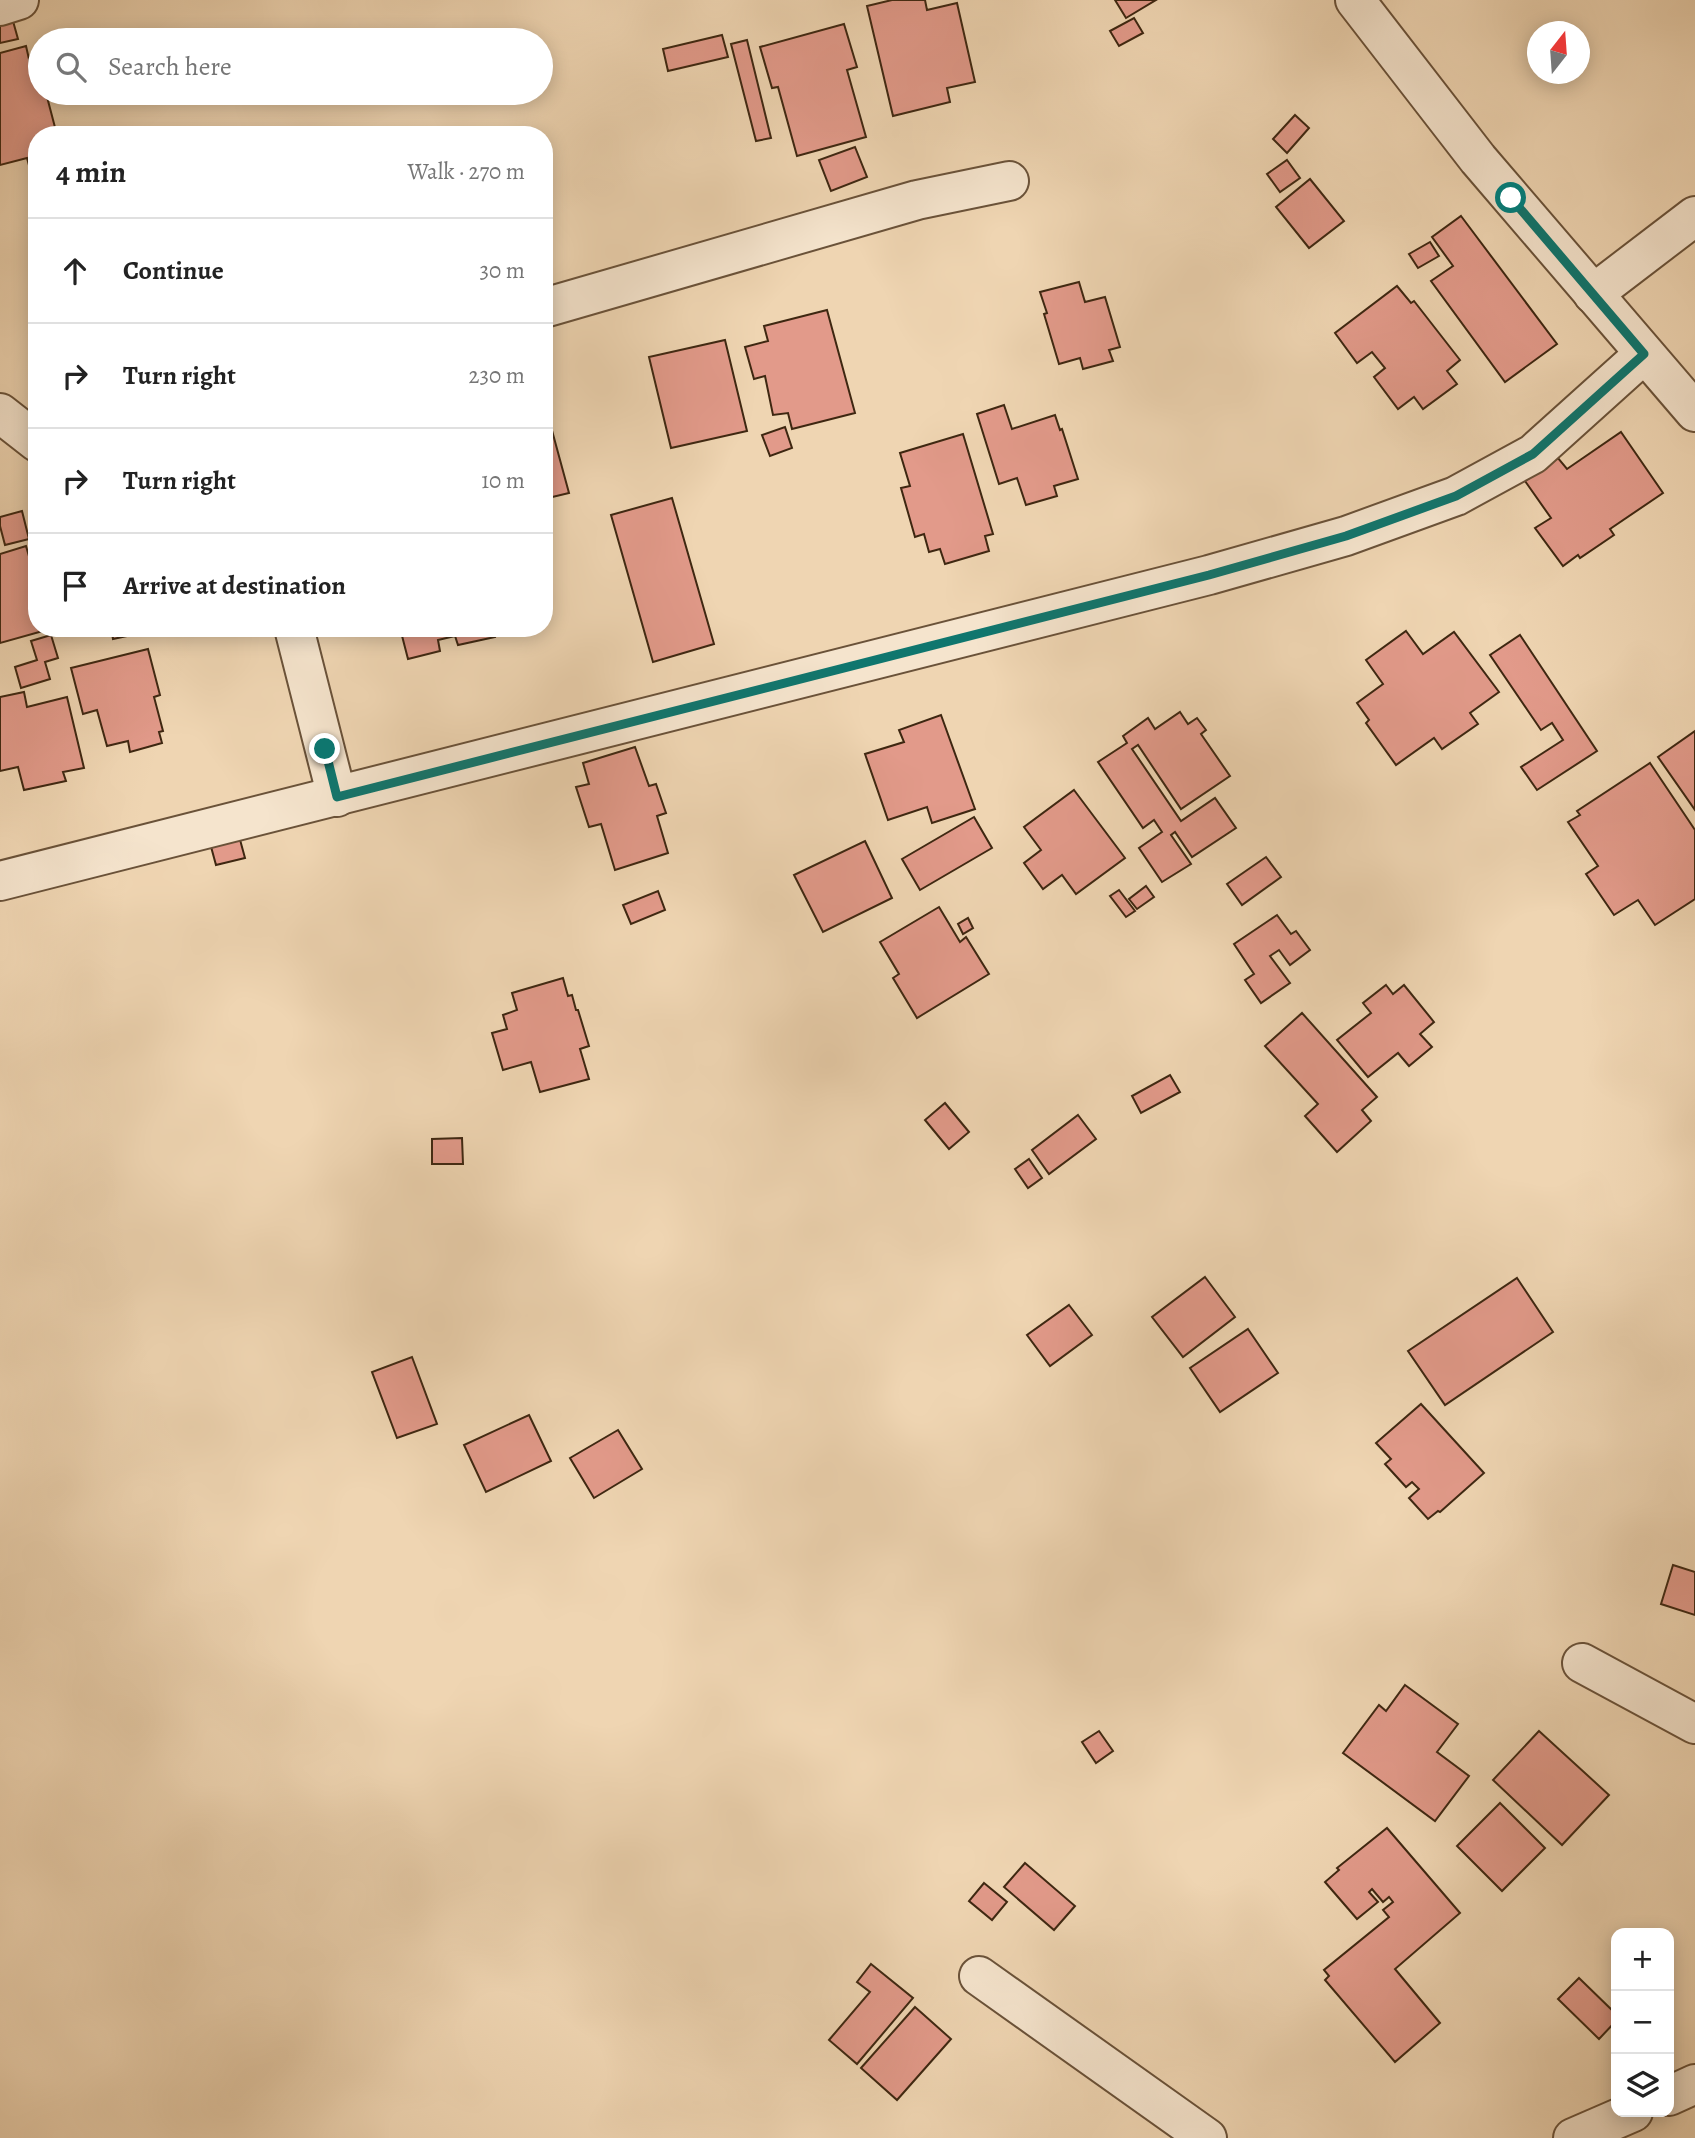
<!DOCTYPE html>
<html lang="en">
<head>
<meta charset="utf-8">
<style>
  body { margin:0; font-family:Alegreya,serif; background:#f6f6f6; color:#222 }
  .controls { position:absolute; right:21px; bottom:21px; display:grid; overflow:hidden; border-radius:14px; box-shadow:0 4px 18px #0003 }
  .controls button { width:63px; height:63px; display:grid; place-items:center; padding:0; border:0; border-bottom:2px solid #e0e0e0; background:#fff; color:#222; font:35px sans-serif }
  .compass { position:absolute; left:1527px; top:21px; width:63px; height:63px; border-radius:50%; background:#fff; box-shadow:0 4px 18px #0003; rotate:17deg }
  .stop { position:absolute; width:21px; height:21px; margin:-16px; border:5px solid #0f766e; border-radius:50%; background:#fff }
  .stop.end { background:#0f766e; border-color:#fff; box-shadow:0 2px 7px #0008 }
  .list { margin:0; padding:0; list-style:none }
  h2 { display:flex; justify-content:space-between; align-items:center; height:91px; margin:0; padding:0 28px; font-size:30px }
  h2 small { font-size:23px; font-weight:400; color:#767676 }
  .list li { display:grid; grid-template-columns:46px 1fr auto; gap:21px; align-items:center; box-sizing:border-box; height:105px; padding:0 28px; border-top:2px solid #e0e0e0 }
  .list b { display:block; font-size:26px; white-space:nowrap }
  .list em { font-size:23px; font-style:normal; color:#767676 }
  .icon { flex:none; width:38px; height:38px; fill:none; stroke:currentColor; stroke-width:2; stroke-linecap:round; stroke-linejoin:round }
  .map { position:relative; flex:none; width:1695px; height:2138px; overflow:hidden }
  .search { position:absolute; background:#fff; box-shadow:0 4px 18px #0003; left:28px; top:28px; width:525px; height:77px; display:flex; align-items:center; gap:18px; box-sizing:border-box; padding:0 24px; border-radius:38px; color:#767676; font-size:26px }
  .panel { position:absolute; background:#fff; box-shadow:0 4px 18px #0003; left:28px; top:126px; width:525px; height:511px; border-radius:28px }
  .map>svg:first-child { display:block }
  .building { fill:#e29a8a; stroke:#3e2711; stroke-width:2 }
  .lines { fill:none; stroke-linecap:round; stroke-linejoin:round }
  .minor-casing { stroke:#6a5239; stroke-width:42 }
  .minor { stroke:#f5e4cd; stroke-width:38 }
  .route { stroke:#0f766e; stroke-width:9 }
</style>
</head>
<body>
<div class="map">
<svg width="1695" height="2138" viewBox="0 0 1695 2138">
  <rect width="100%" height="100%" fill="#efd5b2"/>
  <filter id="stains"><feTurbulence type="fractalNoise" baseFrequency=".00286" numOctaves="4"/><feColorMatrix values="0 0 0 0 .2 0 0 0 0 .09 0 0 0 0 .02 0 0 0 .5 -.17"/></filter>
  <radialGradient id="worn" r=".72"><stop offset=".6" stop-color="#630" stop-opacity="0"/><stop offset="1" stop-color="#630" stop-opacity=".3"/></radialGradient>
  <!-- building -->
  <g class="building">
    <path d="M892,0H925L927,10L957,3L975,82L947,88L950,102L893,116L867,6Z"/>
    <path d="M1115,0H1156L1126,18Z"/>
    <path d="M11,14L18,39L0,43V17Z"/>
    <path d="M1134,18L1143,33L1119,46L1110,31Z"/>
    <path d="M844,24L857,67L847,70L866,137L797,156L778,87L772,88L760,47Z"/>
    <path d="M722,35L728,57L668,71L663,49Z"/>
    <path d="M747,40L771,138L756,141L731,44Z"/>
    <path d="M26,46L34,81L40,80V93H46L57,135H37V167L30,169L27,158L0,165V53Z"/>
    <path d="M1295,115L1309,128L1287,153L1273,139Z"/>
    <path d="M855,147L867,177L831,191L819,160Z"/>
    <path d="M1287,160L1300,178L1280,192L1267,174Z"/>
    <path d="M1310,179L1344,221L1309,248L1276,207Z"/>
    <path d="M1461,216L1557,344L1505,382L1431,281L1453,266L1432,237Z"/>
    <path d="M1430,242L1439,256L1418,268L1409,254Z"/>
    <path d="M1079,282L1085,302L1105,297L1120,347L1109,350L1113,361L1083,369L1080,358L1059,364L1044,314L1047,313L1040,292Z"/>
    <path d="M1397,286L1411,303L1414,301L1460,360L1447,371L1457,384L1423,409L1414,397L1398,409L1374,377L1385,368L1372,352L1357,363L1335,333Z"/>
    <path d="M827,310L855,413L792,429L788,413L773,415L765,376L754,379L745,347L768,341L764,326Z"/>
    <path d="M725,340L747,431L671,448L649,357Z"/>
    <path d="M544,401L569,493L544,499Z"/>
    <path d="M1004,405L1012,429L1055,415L1060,430L1062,429L1078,479L1054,486L1057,496L1026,505L1017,478L999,484L977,414Z"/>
    <path d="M785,427L792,448L770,456L762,435Z"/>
    <path d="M1621,432L1663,493L1610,529L1614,535L1580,558L1578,555L1563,566L1535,528L1551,518L1525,481L1558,458L1567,469Z"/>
    <path d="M963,434L993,534L985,536L989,551L945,564L940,549L929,552L924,534L915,537L901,488L910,486L900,453Z"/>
    <path d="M672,498L714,644L653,662L611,515Z"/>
    <path d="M22,511L29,539L5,545L0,526V517Z"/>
    <path d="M26,546L37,584V628L50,629L0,643V554Z"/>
    <path d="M111,628H155V630L113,639Z"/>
    <path d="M400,628H493L495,637L458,645L455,636L438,640L440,651L408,659Z"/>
    <path d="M1406,631L1423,654L1454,632L1499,692L1470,713L1478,724L1442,749L1434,738L1396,765L1366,723L1369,720L1357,703L1383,684L1366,660Z"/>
    <path d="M51,635L58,658L45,662L50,679L21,688L15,667L37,660L31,641Z"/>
    <path d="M1520,635L1597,751L1537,790L1521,767L1563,740L1552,723L1541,730L1490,655Z"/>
    <path d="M148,649L160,695L154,697L163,731L159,732L162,743L130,752L128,741L107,746L97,710L83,714L71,668Z"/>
    <path d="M24,692L27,707L67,697L84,768L63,772L66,781L24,790L18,767L0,771V697Z"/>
    <path d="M1180,712L1188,724L1197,718L1206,730L1201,734L1230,776L1181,809L1138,745L1132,749L1181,821L1215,798L1236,828L1192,857L1175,832L1171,835L1191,864L1162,882L1139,848L1162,832L1154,820L1143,828L1098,762L1127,743L1123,736L1148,718L1155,729Z"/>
    <path d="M941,715L975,809L932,823L927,807L888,820L865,754L904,742L899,730Z"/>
    <path d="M1695,731V810L1658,757Z"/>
    <path d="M635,747L649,786L656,784L666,813L657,816L668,853L615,870L601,824L589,827L576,787L589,784L583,763Z"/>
    <path d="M1650,763L1695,830V899L1655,925L1638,900L1614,915L1586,874L1598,866L1568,822L1580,815L1577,811Z"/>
    <path d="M1074,790L1125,858L1076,894L1062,875L1043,889L1024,863L1041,850L1024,827Z"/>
    <path d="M974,817L992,848L920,890L902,859Z"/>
    <path d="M239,836L245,858L216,865L210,843Z"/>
    <path d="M865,841L892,898L823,932L794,875Z"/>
    <path d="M1266,857L1281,877L1242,905L1227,884Z"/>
    <path d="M1146,886L1154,897L1137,909L1129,899Z"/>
    <path d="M1119,890L1135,911L1126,917L1110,896Z"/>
    <path d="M658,891L665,910L631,924L623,905Z"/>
    <path d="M939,907L960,942L966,937L989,974L917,1018L893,978L899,974L880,942Z"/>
    <path d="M1277,915L1291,934L1296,931L1310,950L1290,965L1279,950L1270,956L1290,983L1261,1003L1245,980L1254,974L1234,944Z"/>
    <path d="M968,918L973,928L963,934L958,924Z"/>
    <path d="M563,978L568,996L572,995L576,1010H578L589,1046L580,1049L589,1079L540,1092L531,1062L503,1070L492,1033L507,1029L503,1015L517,1010L512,993Z"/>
    <path d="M1386,985L1393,994L1404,985L1434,1022L1420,1034L1432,1047L1409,1066L1398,1053L1368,1077L1337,1040L1371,1013L1363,1003Z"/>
    <path d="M1302,1013L1377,1097L1362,1110L1371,1121L1337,1152L1305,1116L1318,1104L1265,1046Z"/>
    <path d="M1170,1075L1180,1092L1141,1113L1132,1096Z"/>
    <path d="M945,1103L969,1132L949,1149L925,1120Z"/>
    <path d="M1078,1115L1096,1139L1049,1174L1032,1150Z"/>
    <path d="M462,1138L463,1164H432V1139Z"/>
    <path d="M1029,1159L1042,1178L1028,1188L1015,1169Z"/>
    <path d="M1205,1277L1235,1317L1183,1357L1152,1317Z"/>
    <path d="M1517,1278L1553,1332L1445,1405L1408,1351Z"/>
    <path d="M1069,1305L1092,1335L1050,1366L1027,1335Z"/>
    <path d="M1248,1329L1278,1373L1220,1412L1190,1368Z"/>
    <path d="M412,1357L437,1424L397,1438L372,1372Z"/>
    <path d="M1421,1404L1484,1473L1440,1512L1438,1511L1428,1519L1409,1498L1419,1489L1412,1482L1406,1487L1385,1464L1391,1459L1376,1443Z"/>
    <path d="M529,1415L551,1461L486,1492L464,1445Z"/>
    <path d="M618,1430L642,1469L594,1498L570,1458Z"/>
    <path d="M1673,1565L1695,1572V1615L1661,1604Z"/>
    <path d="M1405,1685L1458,1724L1437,1752L1469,1776L1435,1821L1343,1753L1379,1705L1386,1711Z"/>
    <path d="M1099,1731L1113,1751L1096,1763L1082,1742Z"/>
    <path d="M1539,1731L1609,1795L1562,1845L1493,1780Z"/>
    <path d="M1500,1803L1545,1848L1502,1891L1457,1846Z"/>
    <path d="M1387,1828L1460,1913L1395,1969L1440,2023L1395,2062L1325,1980L1329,1976L1324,1970L1389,1917L1383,1910L1393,1902L1389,1897L1383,1902L1372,1889L1369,1892L1378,1902L1357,1919L1325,1882L1339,1870L1337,1868Z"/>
    <path d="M1025,1863L1075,1906L1054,1930L1004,1887Z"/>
    <path d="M984,1883L1007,1902L992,1920L969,1901Z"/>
    <path d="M871,1964L913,1998L857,2064L829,2040L870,1992L857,1982Z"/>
    <path d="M1579,1978L1616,2014V2021L1599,2039L1558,1999Z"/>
    <path d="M915,2007L951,2039L897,2100L861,2068Z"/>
  </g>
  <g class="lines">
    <defs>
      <g id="minor">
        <path d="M1355,0L1478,159L1695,412"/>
        <path d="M0,6L19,0"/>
        <path d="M1593,294L1695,216"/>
        <path d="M544,308L917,200L1009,181"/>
        <path d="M0,413L37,442"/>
        <path d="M294,628L337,797"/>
        <path d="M0,881L1209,575L1346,536L1456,496L1533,454L1644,354"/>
        <path d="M1582,1663L1695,1724"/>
        <path d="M979,1976L1207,2138"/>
        <path d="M1669,2096L1695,2084"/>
        <path d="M1573,2138L1633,2112"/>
      </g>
    </defs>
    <!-- minor casing -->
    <use href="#minor" class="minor-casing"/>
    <!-- minor -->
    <use href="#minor" class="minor"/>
  </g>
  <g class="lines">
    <!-- route -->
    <path class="route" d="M325,749L337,797L1209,575L1346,536L1456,496L1533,454L1644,354L1511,198"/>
  </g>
  <rect width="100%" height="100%" filter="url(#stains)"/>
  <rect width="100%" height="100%" fill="url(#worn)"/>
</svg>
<div class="controls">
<button>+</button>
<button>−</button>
<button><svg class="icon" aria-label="layers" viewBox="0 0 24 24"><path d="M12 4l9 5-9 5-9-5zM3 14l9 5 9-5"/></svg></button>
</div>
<svg class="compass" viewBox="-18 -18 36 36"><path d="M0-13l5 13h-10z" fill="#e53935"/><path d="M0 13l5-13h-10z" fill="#767676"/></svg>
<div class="stop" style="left:1511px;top:198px"></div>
<div class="stop end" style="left:325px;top:749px"></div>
<div class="search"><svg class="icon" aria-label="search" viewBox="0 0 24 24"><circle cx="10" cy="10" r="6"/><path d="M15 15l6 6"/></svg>Search here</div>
<section class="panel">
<h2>4 min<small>Walk · 270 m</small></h2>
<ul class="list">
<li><svg class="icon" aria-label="ahead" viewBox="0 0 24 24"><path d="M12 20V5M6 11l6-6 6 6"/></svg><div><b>Continue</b></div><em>30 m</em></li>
<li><svg class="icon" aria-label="right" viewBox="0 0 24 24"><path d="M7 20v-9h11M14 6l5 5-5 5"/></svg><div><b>Turn right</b></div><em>230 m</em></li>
<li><svg class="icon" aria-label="right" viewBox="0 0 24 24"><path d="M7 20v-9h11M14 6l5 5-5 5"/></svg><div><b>Turn right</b></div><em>10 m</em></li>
<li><svg class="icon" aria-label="arrive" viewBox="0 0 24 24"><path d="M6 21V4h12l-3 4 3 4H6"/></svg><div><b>Arrive at destination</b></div></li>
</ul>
</section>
</div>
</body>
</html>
